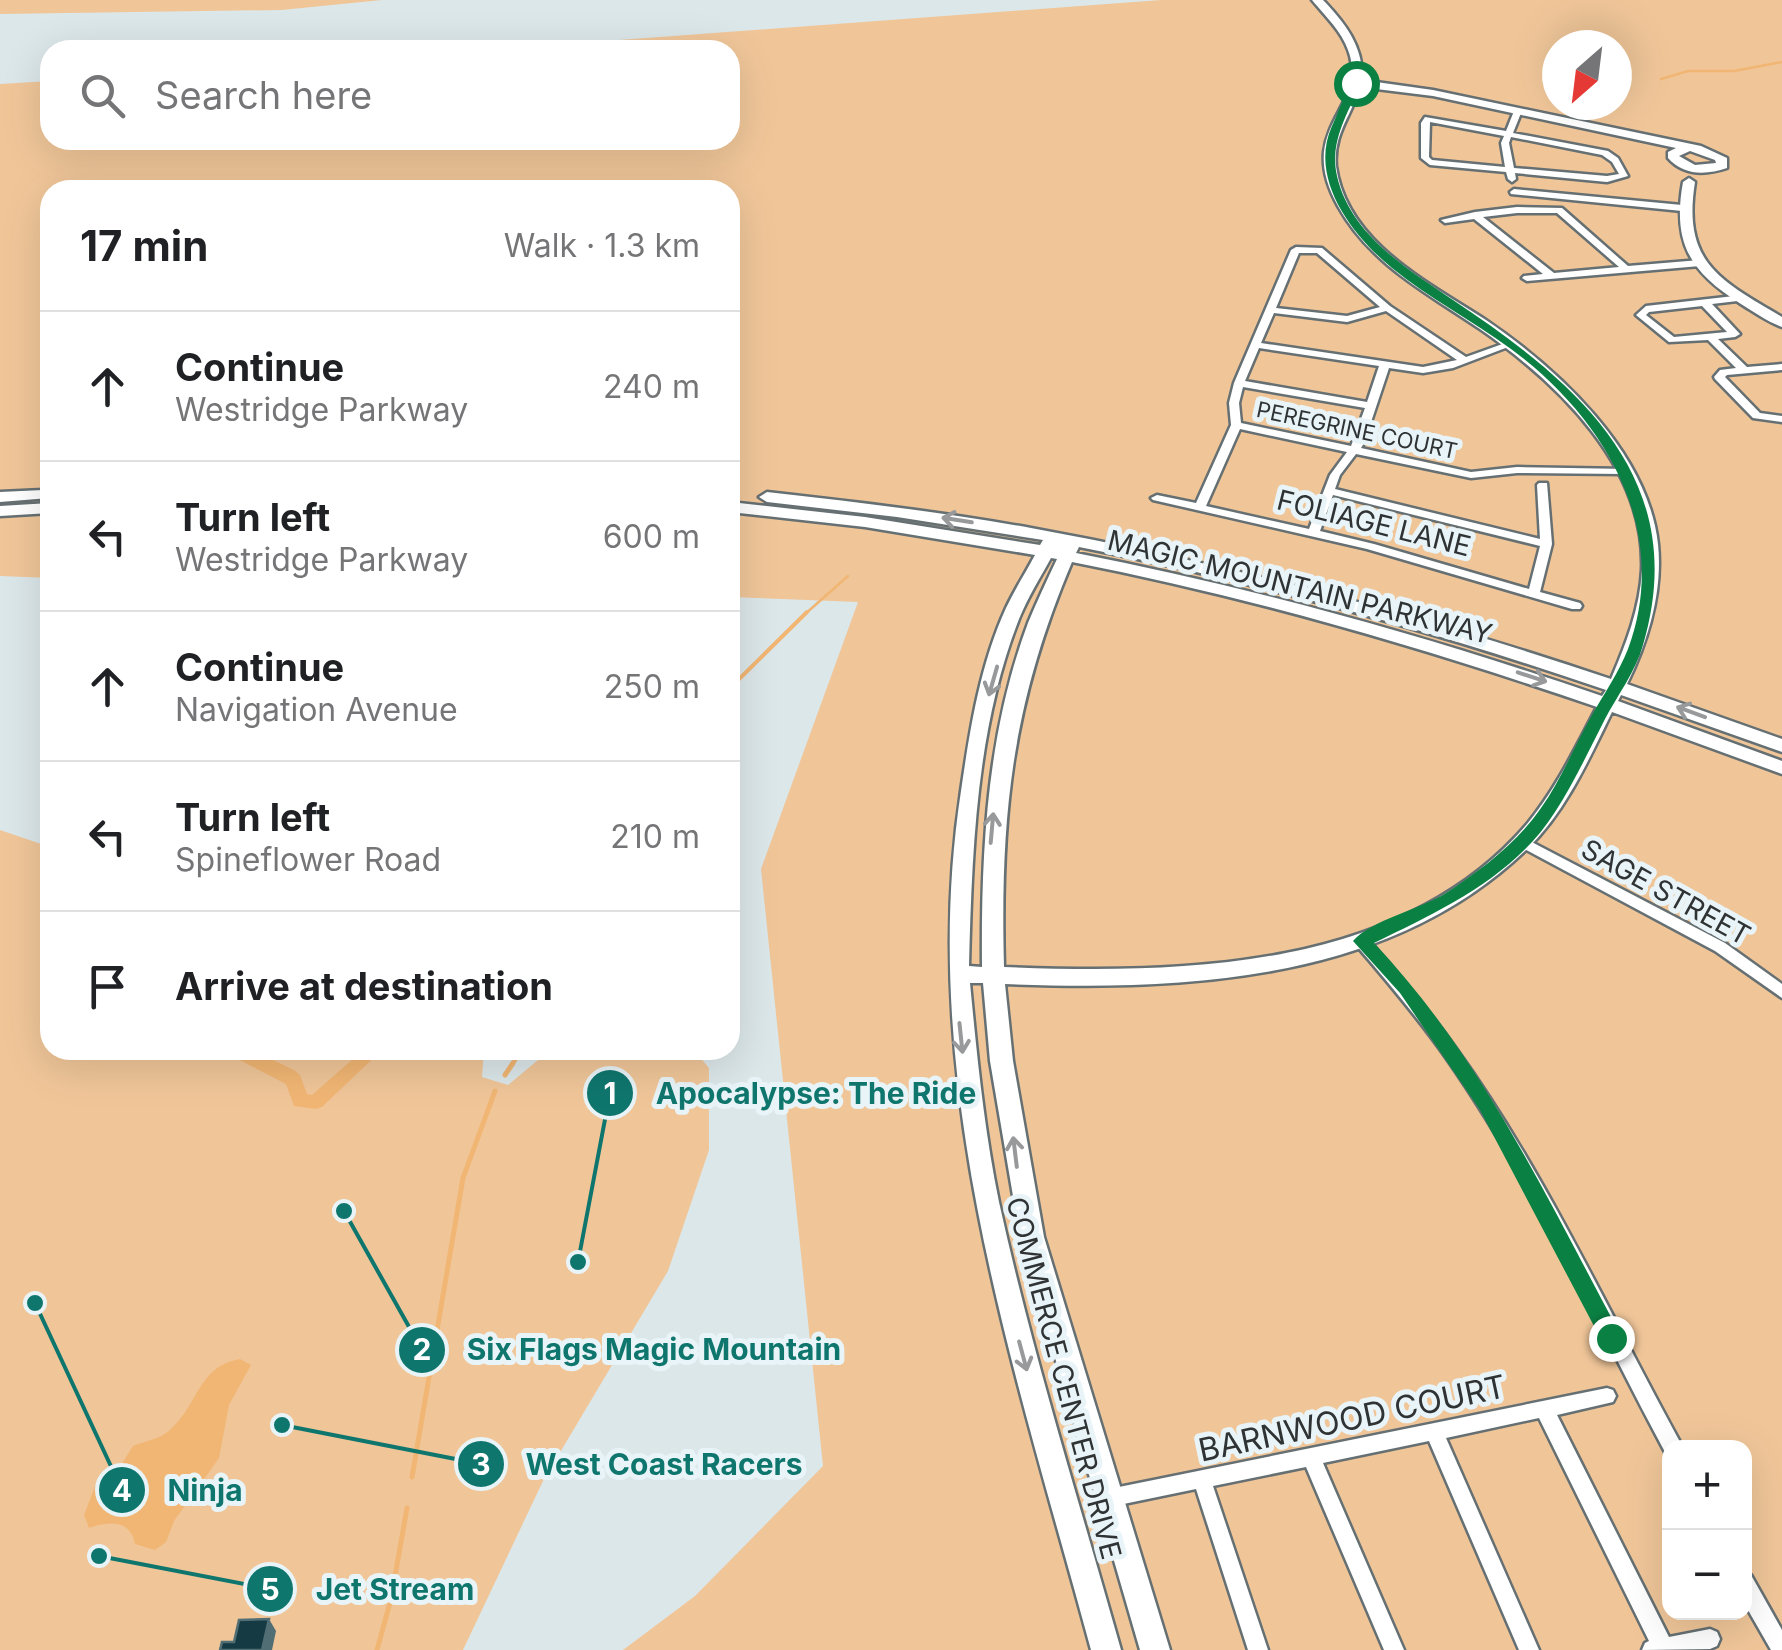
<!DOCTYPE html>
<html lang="en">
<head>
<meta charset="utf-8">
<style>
  body { margin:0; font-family:Inter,sans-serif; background:#f2f2f2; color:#202124 }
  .controls { position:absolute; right:30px; bottom:30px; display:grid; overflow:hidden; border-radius:20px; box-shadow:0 10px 40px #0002 }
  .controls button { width:90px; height:90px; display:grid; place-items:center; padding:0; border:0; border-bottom:2px solid #e0e0e0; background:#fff; color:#202124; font:50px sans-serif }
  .compass { position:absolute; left:1542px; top:30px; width:90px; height:90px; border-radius:50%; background:#fff; box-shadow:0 10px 40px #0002; rotate:208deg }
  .stop { position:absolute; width:30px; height:30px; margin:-22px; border:8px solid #0b8043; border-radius:50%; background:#fff }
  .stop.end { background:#0b8043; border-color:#fff; box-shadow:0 2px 10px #0008 }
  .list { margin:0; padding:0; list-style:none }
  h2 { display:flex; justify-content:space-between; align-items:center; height:130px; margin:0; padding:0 40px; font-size:42px }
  h2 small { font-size:32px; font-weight:400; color:#757577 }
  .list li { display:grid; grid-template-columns:65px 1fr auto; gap:30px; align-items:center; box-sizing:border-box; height:150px; padding:0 40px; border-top:2px solid #e0e0e0 }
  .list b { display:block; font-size:38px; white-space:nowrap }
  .list p { margin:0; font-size:32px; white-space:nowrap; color:#757577 }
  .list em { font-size:32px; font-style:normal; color:#757577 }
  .icon { flex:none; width:55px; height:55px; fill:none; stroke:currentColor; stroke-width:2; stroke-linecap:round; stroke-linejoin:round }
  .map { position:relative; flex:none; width:1782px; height:1650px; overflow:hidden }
  .search { position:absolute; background:#fff; box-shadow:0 10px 40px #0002; left:40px; top:40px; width:700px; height:110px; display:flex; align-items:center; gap:25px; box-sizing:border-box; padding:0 35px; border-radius:30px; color:#757577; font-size:38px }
  .panel { position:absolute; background:#fff; box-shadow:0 10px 40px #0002; left:40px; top:180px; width:700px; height:880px; border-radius:30px }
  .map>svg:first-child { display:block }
  .green { fill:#f0c699; fill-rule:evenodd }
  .water { fill:#f1b674 }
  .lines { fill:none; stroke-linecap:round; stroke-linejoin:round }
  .stream-far2 { stroke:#f1b674; stroke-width:2.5 }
  .stream-far1 { stroke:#f1b674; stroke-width:4 }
  .stream { stroke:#f1b674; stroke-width:5 }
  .canal { fill:#f1b674; fill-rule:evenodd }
  .street-casing { stroke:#667073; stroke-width:5 }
  .secondary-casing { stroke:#667073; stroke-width:5 }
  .street { fill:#fff; fill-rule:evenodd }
  .secondary { fill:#fff; fill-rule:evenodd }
  .shaded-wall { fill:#516e75 }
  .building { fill:#163a43; stroke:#516e75; stroke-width:2.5 }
  .oneway { stroke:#97999a }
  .route { fill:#0b8043 }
  .labels { text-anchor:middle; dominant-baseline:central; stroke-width:10; stroke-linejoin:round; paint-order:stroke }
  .far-street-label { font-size:22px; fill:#2f3334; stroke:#e9f4f8 }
  .street-label { font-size:28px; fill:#2f3334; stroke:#e9f4f8 }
  .near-street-label { font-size:32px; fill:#2f3334; stroke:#e9f4f8 }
  .leader { fill:none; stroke:#0f766e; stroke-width:4 }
  .callout-dot { fill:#0f766e; stroke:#e9f4f8; stroke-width:4 }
  .mark-label { font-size:30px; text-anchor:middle; font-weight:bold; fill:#fff }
  .callout-label { font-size:30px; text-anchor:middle; font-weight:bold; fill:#0f766e; stroke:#e9f4f8; stroke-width:10; stroke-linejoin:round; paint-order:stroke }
</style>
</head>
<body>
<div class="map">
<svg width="1782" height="1650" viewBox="0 0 1782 1650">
  <rect width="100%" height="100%" fill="#dce7ea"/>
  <!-- green -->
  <g class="green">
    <path d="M0,0H382L282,10L0,14Z"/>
    <path d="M1161,0H1782V1650H623L695,1596L823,1466L761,869L858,602L730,597V190H50V578L0,576V84L50,81V140H730V50H484ZM1557,45H1617V105H1557ZM1670,1448H1744V1612H1670Z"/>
    <path d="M0,830L50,847V1050H484L482,1077L508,1085L550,1050H694L709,1068V1150L668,1271L543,1481L463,1650H0Z"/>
  </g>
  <!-- water -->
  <path class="water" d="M240,1359L251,1365L229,1405L219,1458L174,1521L166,1542L155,1550L135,1544C130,1519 109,1521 89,1528L84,1515L95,1486L121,1465L133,1446C147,1440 158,1440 170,1430C199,1404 198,1366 240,1359Z"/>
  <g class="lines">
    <!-- stream-far2 -->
    <g class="stream-far2">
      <path d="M1661,79L1688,71H1734L1782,62"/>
      <path d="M804,615L848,576"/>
    </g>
    <!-- stream-far1 -->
    <g class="stream-far1">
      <path d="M730,688L807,612"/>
      <path d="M511,1066L522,1050"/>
    </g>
    <!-- stream -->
    <g class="stream">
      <path d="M505,1075L513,1063"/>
      <path d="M412,1477L463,1178L495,1091"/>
      <path d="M377,1650L391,1599L407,1508"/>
    </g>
    <!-- canal -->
    <path class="canal" d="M228,1050H252L294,1070L300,1075L307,1094L312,1095L363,1050H382L322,1107L316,1109L294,1106L286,1084L230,1055Z"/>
    <defs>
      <g id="street">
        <path d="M1514,111L1521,113L1513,133L1608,151L1618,158L1628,176L1607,182L1515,173L1516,179L1512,182L1508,179L1506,172L1430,165L1421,158V123L1425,117L1506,131ZM1430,122L1504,136L1501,143L1505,167L1432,160L1429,157ZM1511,137L1602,155L1612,162L1619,174L1607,176L1514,168L1509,143Z"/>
        <path d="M1514,189L1682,205L1686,208L1682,211L1511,194L1510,192Z"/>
        <path d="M1517,207L1562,208L1628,266L1700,260L1705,263L1700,266L1527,281L1522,278L1524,276L1543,274L1474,219L1445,223L1441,220L1475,212ZM1517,213H1557L1619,267L1554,273L1483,217Z"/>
        <path d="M1296,247L1322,248L1390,306L1466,357L1508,342L1516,344L1453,368L1423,373L1389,368L1364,443L1361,448L1471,472L1517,467L1628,469V473L1624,474L1517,473L1471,478L1356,454L1340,475L1335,489L1540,539L1537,485L1539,483H1547L1552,544L1540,592L1580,603L1582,606L1580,609H1572L1367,549L1153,500L1151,498L1157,495L1196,503L1231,425L1229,403L1234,383L1291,250ZM1299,253H1317L1380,307L1347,316L1276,308ZM1386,311L1457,360L1423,367L1261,343L1274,313L1347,322ZM1259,348L1379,366L1367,402L1245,381ZM1243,387L1365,408L1351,446L1241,423L1239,403ZM1240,429L1347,452L1330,475L1309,529L1206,506ZM1333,495L1540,546L1529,589L1374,544L1320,531Z"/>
        <path d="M1743,295L1748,298L1746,300L1712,304L1740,334L1735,337L1718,339L1747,367L1782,364V370L1727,375L1725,377L1760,413L1782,416V422L1753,418L1715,379L1714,377L1720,370L1736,368L1708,340L1669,342L1636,315L1646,306ZM1702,306L1727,332L1674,337L1646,315L1649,312Z"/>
        <path d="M1522,837L1725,943L1782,984V998L1715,951L1517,845L1515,842L1517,839Z"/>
        <path d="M1361,936L1366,937C1398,974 1429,1010 1457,1050C1545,1172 1608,1311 1680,1442L1682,1448H1670V1456L1666,1454C1595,1322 1533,1182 1447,1059C1419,1019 1388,982 1356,945L1354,941L1356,937Z"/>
        <path d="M1607,1388L1613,1390L1616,1396L1613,1402L1557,1415L1669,1637L1710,1629L1717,1632L1720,1639L1717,1646L1710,1649L1642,1650L1645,1643L1649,1641L1539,1418L1446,1438L1539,1650H1519L1429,1441L1323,1463L1404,1650H1384L1306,1467L1213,1486L1268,1650H1248L1196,1489L1109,1507L1102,1505L1099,1498L1102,1491L1109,1489Z"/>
        <path d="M1744,1572L1751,1575L1782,1630V1650H1771L1744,1603Z"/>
      </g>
      <g id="secondary">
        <path d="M1312,0H1323C1345,23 1364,47 1362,80L1433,90L1701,146L1727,158V168C1706,175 1684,176 1668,158V152L1676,148L1433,96L1360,87C1352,115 1333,134 1336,166C1346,242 1429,283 1486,320C1558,369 1648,452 1658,544C1663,592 1648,641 1627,684L1782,739V752L1621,695L1618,701L1782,761V774L1612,712C1589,759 1566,811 1528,848C1390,982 1187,991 1005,984L1013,1061L1044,1237L1170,1650H1140L1020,1237L990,1061L983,983H970C977,1056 984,1129 999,1202C1032,1353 1079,1501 1121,1650H1091C1015,1369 916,1084 961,791C970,729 980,665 1006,608C1015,589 1026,572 1035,555L865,527L730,512V502L865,517L1040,545L1043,540L897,517L767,502L759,497L767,492C855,502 943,512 1031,528C1228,564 1421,615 1611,679C1626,644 1640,608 1642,570C1646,467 1558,383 1480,329C1427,293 1370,264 1338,206C1295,129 1364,111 1350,56C1344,33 1326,17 1312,0ZM1690,151L1715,160L1716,163L1695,165L1679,156ZM1079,547C1258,582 1433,631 1606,690L1602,696C1430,637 1255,588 1076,553ZM1051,558L1057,559C1047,580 1037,601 1028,623C987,733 981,850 982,967L969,966C972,851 976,728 1019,619C1028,597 1040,578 1051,558ZM1072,562C1251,597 1425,648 1597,707C1576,747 1556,789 1527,824C1401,971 1181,974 1004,967C1000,815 1012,703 1072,562Z"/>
        <path d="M1689,178L1695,182C1682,263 1720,280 1782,317V327C1768,322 1754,312 1741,304C1690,272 1672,243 1683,182Z"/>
        <path d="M43,490L50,493L49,498L0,502V492Z"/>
        <path d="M50,503V513L0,516V506Z"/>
      </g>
    </defs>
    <!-- street casing -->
    <use href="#street" class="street-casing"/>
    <!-- secondary casing -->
    <use href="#secondary" class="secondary-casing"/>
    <!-- street -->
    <use href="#street" class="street"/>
    <!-- secondary -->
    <use href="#secondary" class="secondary"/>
  </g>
  <!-- shaded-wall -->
  <path class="shaded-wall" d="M269,1619L276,1631L272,1650H262Z"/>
  <!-- building -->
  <path class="building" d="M269,1619L262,1650H220L222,1642H234L239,1620Z"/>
  <!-- one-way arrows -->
  <defs><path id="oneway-shaft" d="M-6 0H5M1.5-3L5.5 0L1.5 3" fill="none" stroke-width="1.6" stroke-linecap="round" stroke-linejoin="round" transform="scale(2.5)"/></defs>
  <g class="oneway">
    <use href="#oneway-shaft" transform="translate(957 520) rotate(-171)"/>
    <use href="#oneway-shaft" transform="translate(1532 677) rotate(18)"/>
    <use href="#oneway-shaft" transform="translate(993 681) rotate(106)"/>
    <use href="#oneway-shaft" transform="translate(1691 712) rotate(-160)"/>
    <use href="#oneway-shaft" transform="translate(992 828) rotate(-85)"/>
    <use href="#oneway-shaft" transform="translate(961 1038) rotate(84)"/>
    <use href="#oneway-shaft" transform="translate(1015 1152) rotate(-97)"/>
    <use href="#oneway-shaft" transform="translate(1023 1356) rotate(75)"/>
  </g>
  <!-- route -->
  <path class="route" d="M1356,80L1361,83C1348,113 1329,142 1337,176C1350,234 1407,269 1453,300C1578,383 1692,479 1643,645C1636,671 1617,696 1605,719C1589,750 1574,783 1555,812C1514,877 1440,911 1374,943C1480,1055 1546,1196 1619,1332L1622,1338L1619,1345L1611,1348L1604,1345L1480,1110L1400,993L1353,941C1371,920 1421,909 1446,893C1481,870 1517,843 1541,808C1561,780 1575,745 1592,715C1604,694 1619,672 1628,649C1672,531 1605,418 1511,349C1473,321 1429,298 1392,268C1353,236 1308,179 1332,126C1339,111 1345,90 1356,80Z"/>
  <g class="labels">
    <!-- far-street labels -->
    <g class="far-street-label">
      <text transform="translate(1357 430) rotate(12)">PEREGRINE COURT</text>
    </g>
    <!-- street labels -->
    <g class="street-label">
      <text transform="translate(1374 523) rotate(14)">FOLIAGE LANE</text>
      <text transform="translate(1300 587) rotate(14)">MAGIC MOUNTAIN PARKWAY</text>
      <text transform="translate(1666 892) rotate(29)">SAGE STREET</text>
      <text transform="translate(1064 1378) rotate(75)">COMMERCE CENTER DRIVE</text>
    </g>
    <!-- near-street labels -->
    <g class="near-street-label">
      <text transform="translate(1352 1418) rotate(-12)">BARNWOOD COURT</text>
    </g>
  </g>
  <!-- callouts -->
  <path class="leader" d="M578 1262L610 1093M344 1211L422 1350M282 1425L481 1464M35 1303L122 1490M99 1556L270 1589"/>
  <g class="callout-dot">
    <circle cx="578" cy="1262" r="10"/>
    <circle cx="344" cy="1211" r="10"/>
    <circle cx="282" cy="1425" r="10"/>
    <circle cx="35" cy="1303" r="10"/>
    <circle cx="99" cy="1556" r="10"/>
    <circle cx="610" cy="1093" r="25"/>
    <circle cx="422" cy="1350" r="25"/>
    <circle cx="481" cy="1464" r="25"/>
    <circle cx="122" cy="1490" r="25"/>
    <circle cx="270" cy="1589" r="25"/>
  </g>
  <g class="mark-label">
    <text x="610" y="1104">1</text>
    <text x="422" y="1360">2</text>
    <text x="481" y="1475">3</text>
    <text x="122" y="1501">4</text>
    <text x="270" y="1600">5</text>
  </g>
  <g class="callout-label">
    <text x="816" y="1104">Apocalypse: The Ride</text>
    <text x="654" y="1360">Six Flags Magic Mountain</text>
    <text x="664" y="1475">West Coast Racers</text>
    <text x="205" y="1501">Ninja</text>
    <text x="395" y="1600">Jet Stream</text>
  </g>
</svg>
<div class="controls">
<button>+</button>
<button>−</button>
</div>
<svg class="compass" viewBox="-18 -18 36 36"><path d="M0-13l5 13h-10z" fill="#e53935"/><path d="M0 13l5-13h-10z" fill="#757577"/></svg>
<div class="stop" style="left:1356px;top:83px"></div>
<div class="stop end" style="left:1611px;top:1338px"></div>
<div class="search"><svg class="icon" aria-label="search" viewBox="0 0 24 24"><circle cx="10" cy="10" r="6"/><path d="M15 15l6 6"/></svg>Search here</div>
<section class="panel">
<h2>17 min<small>Walk · 1.3 km</small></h2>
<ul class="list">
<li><svg class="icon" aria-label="ahead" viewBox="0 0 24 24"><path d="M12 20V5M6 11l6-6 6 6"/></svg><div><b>Continue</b><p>Westridge Parkway</p></div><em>240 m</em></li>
<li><svg class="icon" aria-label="left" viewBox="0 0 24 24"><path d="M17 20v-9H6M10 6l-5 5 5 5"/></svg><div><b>Turn left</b><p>Westridge Parkway</p></div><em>600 m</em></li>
<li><svg class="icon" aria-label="ahead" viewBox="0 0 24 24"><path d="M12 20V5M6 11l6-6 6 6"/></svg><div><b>Continue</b><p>Navigation Avenue</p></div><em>250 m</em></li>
<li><svg class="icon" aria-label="left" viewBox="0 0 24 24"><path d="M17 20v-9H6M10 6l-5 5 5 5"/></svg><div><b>Turn left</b><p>Spineflower Road</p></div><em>210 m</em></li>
<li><svg class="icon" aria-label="arrive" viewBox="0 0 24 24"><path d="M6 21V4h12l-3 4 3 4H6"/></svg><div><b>Arrive at destination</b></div></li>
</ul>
</section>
</div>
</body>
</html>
